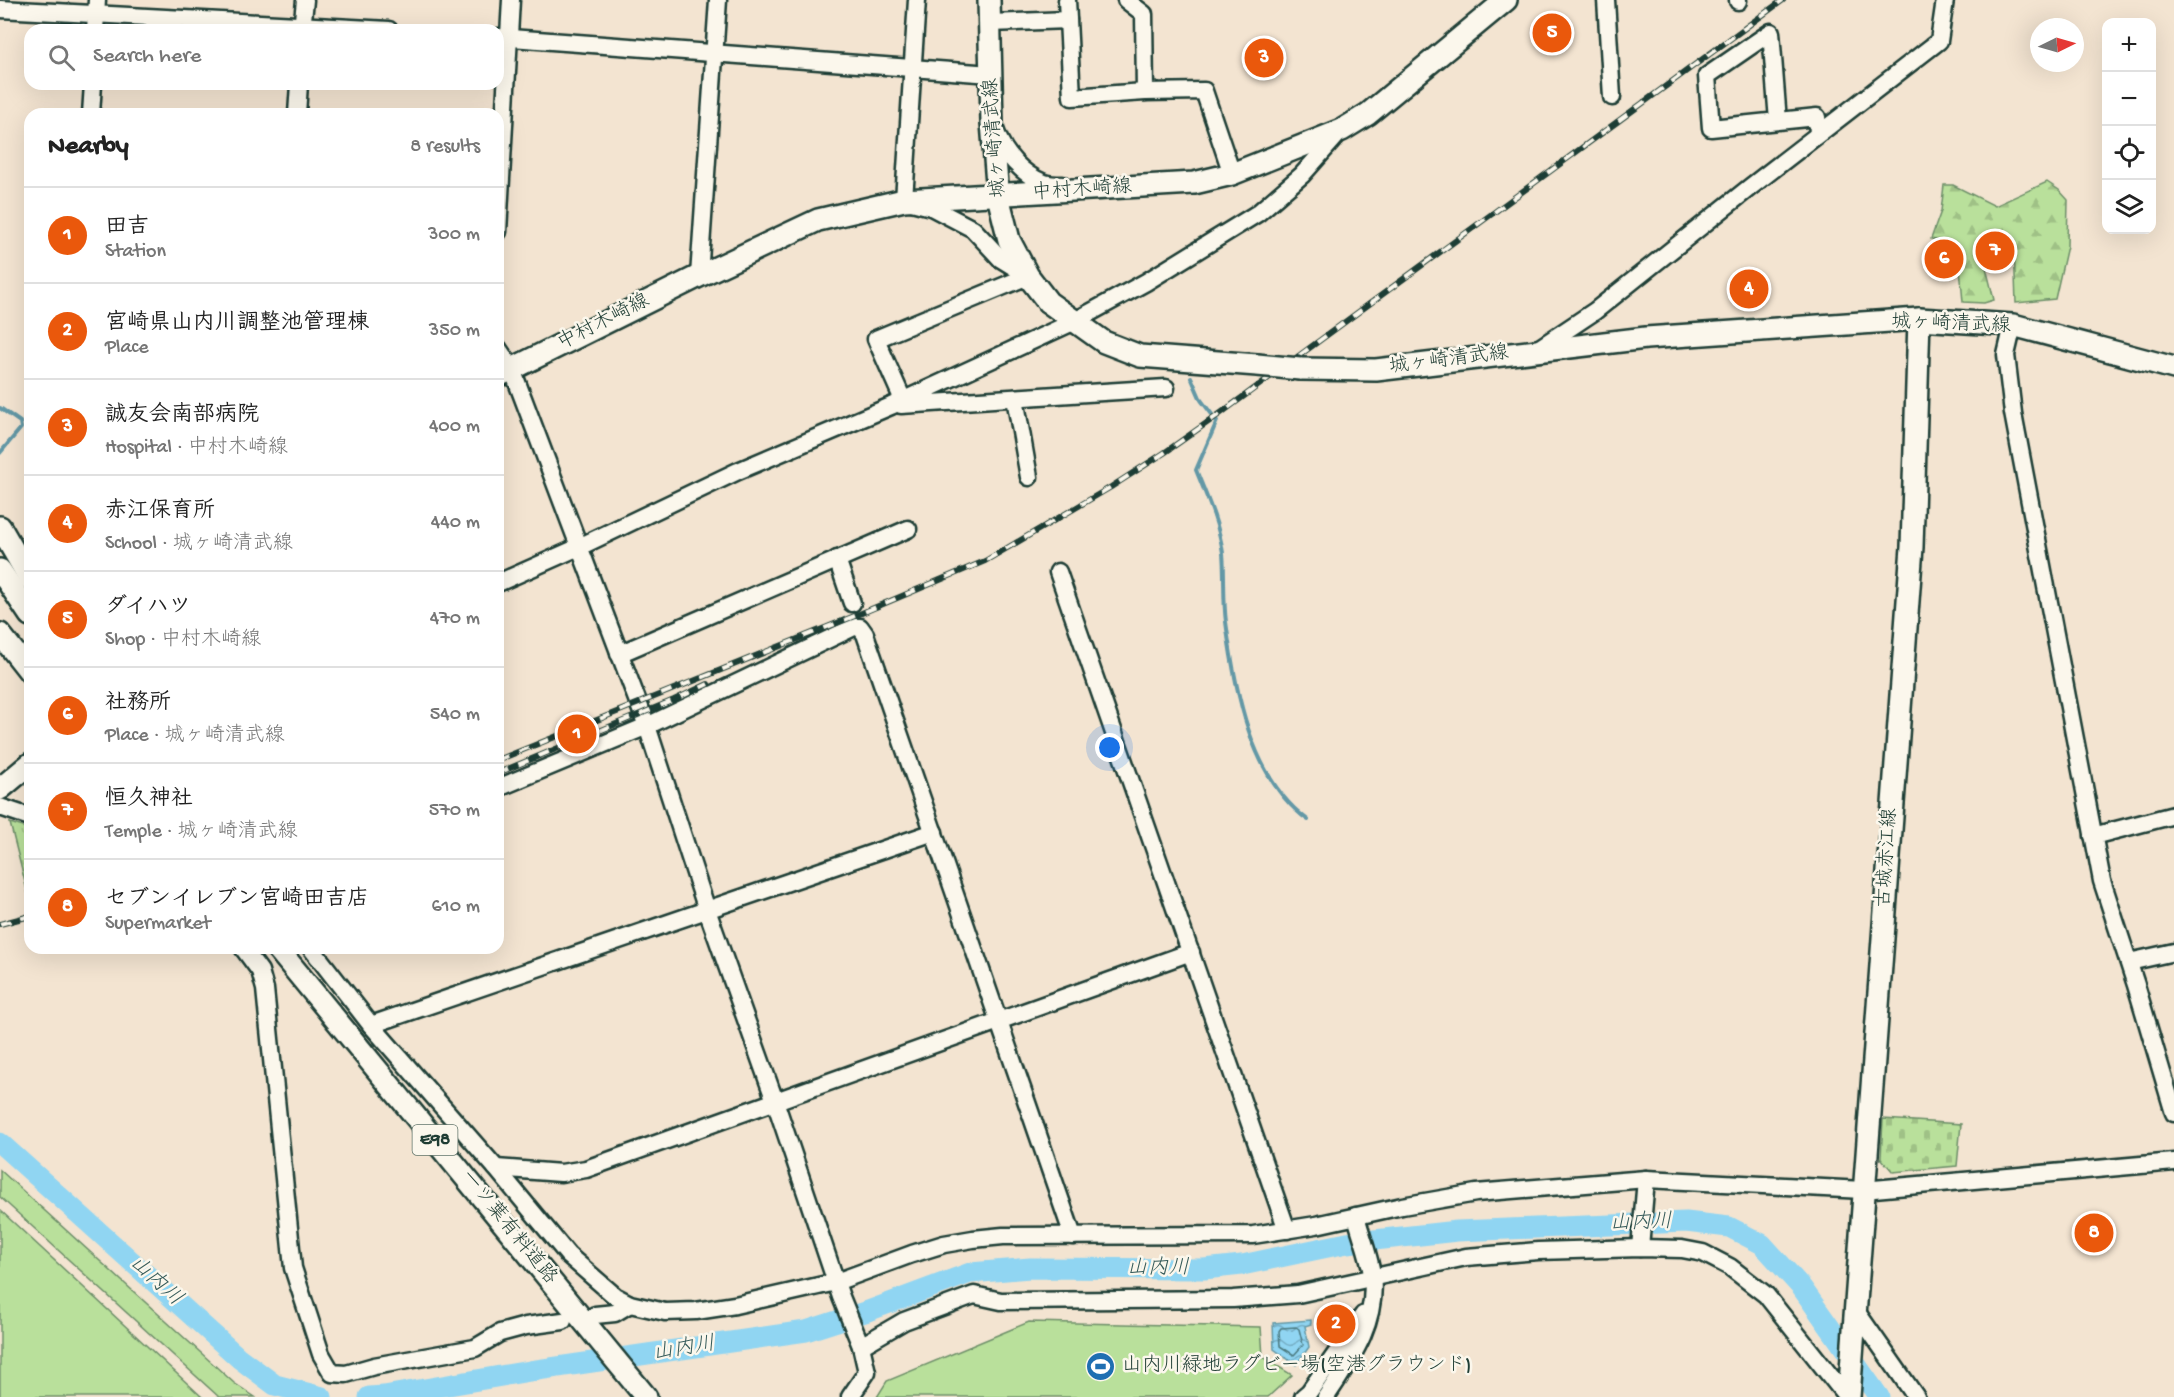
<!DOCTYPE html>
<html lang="en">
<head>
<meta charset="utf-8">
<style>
  body { margin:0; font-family:"Gochi Hand","Klee One",sans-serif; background:#f6f6f6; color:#222 }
  .controls { position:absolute; right:18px; top:18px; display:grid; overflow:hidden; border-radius:12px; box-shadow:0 6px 24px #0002 }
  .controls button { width:54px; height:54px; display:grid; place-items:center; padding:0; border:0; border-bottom:2px solid #e0e0e0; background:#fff; color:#222; font:30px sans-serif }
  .compass { position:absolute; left:2030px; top:18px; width:54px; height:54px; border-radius:50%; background:#fff; box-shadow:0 6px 24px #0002; rotate:85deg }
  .you { position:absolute; left:1110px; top:748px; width:21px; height:21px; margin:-15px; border:4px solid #fff; border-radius:50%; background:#1a73e8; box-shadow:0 0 0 9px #1a73e833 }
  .badge { display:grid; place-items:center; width:39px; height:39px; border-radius:50%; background:#ea580c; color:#fff; font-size:20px; font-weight:700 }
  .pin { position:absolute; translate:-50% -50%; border:3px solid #fff; box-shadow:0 2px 6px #0006 }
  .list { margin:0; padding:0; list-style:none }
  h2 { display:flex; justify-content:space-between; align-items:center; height:78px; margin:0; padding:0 24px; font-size:26px }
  h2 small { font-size:20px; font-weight:400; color:#767676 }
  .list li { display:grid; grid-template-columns:39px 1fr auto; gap:18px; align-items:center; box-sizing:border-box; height:96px; padding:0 24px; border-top:2px solid #e0e0e0 }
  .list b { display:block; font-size:22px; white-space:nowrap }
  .list p { margin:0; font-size:20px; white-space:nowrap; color:#767676 }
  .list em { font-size:20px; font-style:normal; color:#767676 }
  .icon { flex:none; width:33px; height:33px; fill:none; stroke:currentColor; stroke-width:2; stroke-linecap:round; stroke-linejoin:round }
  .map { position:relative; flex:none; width:2174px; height:1397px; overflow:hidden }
  .search { position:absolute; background:#fff; box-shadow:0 6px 24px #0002; left:24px; top:24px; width:480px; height:66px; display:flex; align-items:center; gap:15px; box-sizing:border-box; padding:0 21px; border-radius:18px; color:#767676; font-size:22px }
  .panel { position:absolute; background:#fff; box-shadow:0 6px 24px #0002; left:24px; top:108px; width:480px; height:846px; border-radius:18px }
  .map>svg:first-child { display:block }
  .grass { fill:#b9e09b; stroke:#6c8e68; stroke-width:1.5 }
  .forest { fill:url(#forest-firs); stroke:#6c8e68; stroke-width:1.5 }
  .cemetery { fill:url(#cemetery-stones); stroke:#6c8e68; stroke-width:1.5 }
  .park { fill:url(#park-tufts); stroke:#6c8e68; stroke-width:1.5 }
  .water { fill:url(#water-waves); stroke:#6398a6; stroke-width:1.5 }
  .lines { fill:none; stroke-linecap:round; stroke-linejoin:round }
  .shore { stroke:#4c7a80; stroke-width:1.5 }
  .stream { stroke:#6398a6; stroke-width:4 }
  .river { stroke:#90d5f2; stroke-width:21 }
  .minor-casing { stroke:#1f3d34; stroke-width:21 }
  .major-casing { stroke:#1f3d34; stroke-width:26 }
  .minor { stroke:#fbf7ec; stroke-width:16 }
  .major { stroke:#fbf7ec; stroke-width:21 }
  .rail-casing { stroke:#1f3d34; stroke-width:6 }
  .rail { stroke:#fbf7ec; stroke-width:4; stroke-dasharray:11; stroke-linecap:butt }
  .major-bridge-casing { stroke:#1f3d34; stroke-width:26; stroke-linecap:butt }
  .major-bridge { stroke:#fbf7ec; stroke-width:21 }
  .labels { text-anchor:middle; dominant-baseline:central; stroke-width:5; stroke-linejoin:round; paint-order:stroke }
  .shield { fill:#fbf7ec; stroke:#61756b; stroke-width:1.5 }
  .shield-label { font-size:18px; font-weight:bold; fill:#1f3d34 }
  .street-label { font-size:20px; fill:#1f3d34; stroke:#fbf7ec }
  .poi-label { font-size:20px; fill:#1f3d34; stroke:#fbf7ec; text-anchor:start }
  .water-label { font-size:21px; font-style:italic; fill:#365b5a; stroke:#fbf7ec }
</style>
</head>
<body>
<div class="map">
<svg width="2174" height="1397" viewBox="0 0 2174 1397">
  <defs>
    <pattern id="forest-firs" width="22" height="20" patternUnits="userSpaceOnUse" patternTransform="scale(1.5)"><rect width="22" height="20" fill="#b9e09b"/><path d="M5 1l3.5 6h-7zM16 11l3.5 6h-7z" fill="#9fc186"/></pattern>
    <pattern id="cemetery-stones" width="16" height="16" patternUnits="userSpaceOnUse" patternTransform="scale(1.5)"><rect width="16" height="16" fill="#b9e09b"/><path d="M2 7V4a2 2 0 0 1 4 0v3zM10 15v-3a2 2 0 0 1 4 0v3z" fill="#9fc186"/></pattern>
    <pattern id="park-tufts" width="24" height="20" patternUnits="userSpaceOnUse" patternTransform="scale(1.5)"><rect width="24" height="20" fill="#b9e09b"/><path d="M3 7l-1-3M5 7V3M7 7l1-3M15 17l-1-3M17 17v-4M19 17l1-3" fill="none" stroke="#9fc186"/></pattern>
    <pattern id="water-waves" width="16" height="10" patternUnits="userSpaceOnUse" patternTransform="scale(1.5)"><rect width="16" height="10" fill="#90d5f2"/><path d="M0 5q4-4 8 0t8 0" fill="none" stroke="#75aec5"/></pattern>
  </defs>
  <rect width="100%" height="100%" fill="#f3e4d1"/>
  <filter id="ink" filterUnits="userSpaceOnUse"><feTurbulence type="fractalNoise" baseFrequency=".0167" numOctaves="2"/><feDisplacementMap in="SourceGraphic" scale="12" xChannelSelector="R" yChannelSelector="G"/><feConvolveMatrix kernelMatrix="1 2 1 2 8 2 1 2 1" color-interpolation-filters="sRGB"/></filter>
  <g filter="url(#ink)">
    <!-- grass -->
    <g class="grass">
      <path d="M0,1170L234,1383L255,1397H219L0,1197Z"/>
      <path d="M0,1210L202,1397H0Z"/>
      <path d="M1029,1322L1261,1327L1263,1357L1292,1375L1268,1397H877L887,1381Z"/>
    </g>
    <!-- forest -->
    <path class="forest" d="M2047,182L2059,190L2068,200L2067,246L2055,299L2016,303L2014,246L2004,236L1990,235L1980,243L1994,300L1984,303L1963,302L1958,245L1931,239L1941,211L1944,185H1953L1995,206Z"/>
    <!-- cemetery -->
    <path class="cemetery" d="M1883,1119L1961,1124L1957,1166L1893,1172L1881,1158Z"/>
    <!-- park -->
    <path class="park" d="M10,823L30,829V902Z"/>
    <!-- water -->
    <path class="water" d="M1311,1320V1324L1305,1326L1309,1347L1296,1365L1274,1349L1273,1323Z"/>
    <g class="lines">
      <!-- shore -->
      <path class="shore" d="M1296,1327L1299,1329L1303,1345L1294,1355L1280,1346L1279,1331L1281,1328Z"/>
      <!-- stream -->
      <g class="stream">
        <path d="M1191,377L1201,400L1217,421L1196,470C1207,497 1219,524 1223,553C1225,576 1223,599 1226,622C1235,689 1250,778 1308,820"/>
        <path d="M0,408L20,422L21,428L0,453"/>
        <path d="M0,1144H1"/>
      </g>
      <!-- river -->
      <g class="river">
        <path d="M0,1143L239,1358L275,1385L322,1397"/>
        <path d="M369,1397L384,1396L530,1371L806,1331L868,1311L970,1273L1030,1268L1204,1269L1242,1265L1347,1243L1457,1231L1686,1222L1729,1227L1762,1244L1802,1288L1879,1397"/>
      </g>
      <defs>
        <g id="minor">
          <path d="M917,0L904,200L931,207L973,229L1001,259L1027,275"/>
          <path d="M1067,0L1072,97L1145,92L1204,91L1232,174"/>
          <path d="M1126,0L1144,14L1145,92"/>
          <path d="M1606,0L1612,97"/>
          <path d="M1738,0V1"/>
          <path d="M0,9L389,30"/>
          <path d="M990,23L1068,20"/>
          <path d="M95,30L97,0"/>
          <path d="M302,30L305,0"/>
          <path d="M498,37L991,74"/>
          <path d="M91,114L93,84"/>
          <path d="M297,114L299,84"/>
          <path d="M1778,121L1771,32L1707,76L1711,128L1817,117L1818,134"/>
          <path d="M996,132C1004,154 1022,174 1044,183C1049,185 1057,185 1063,185"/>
          <path d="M498,232L511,0"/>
          <path d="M699,276L718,0"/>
          <path d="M2013,325L2006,355L2013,413L2102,881L2136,985L2174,1113"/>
          <path d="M498,348L512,369L647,726L707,910L775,1101L841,1297L861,1346L867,1372L850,1397"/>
          <path d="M1538,349L1595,311L1749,188L1939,41L1945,0"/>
          <path d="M1015,398L1029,477"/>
          <path d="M903,400L876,339L1028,276"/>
          <path d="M901,405L1166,388"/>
          <path d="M837,559L852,603"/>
          <path d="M1058,572L1287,1230"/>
          <path d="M498,583L579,547L738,471L891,406L1073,322L1146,282L1258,213L1302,175L1340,132"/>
          <path d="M619,654L908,529"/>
          <path d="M498,788L647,726L854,627H860L865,634L1073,1236"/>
          <path d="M0,807L30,817"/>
          <path d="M2093,836L2174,815"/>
          <path d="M243,948L260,971L265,989L293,1268L321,1354L332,1373L346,1374L374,1366L475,1348L500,1333L526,1326L563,1321"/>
          <path d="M311,948L371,1025L496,1168L568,1255L615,1296L630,1304L665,1312L696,1311L735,1305L836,1282L912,1254L944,1244L973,1239L1003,1236L1253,1235L1316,1225L1402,1206L1476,1193L1646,1179L1863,1190L2174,1162"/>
          <path d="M2129,962L2174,952"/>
          <path d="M371,1025L934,832"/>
          <path d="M496,1168L561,1173L586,1169L1191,952"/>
          <path d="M1640,1248L1646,1179"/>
          <path d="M1854,1308L1916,1397"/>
          <path d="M595,1315L615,1313L630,1304"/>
          <path d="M861,1346L904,1321L974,1295L1001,1301L1233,1299L1298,1294L1466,1257L1538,1251L1640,1248L1682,1249L1703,1253L1730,1267L1766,1295L1847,1397"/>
          <path d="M1303,1397L1309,1392L1363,1315L1368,1317"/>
          <path d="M1326,1397C1351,1359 1378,1322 1372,1274C1369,1255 1361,1235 1356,1216"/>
        </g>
        <g id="major">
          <path d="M989,0L992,123L998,196L1009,240L1028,276L1048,302L1104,342L1140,356L1257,365"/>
          <path d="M1300,369L1376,370L1646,338L1919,319L2013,325L2174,368"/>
          <path d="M498,376L699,276L818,220L904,200L1194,183L1232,174L1342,130L1368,114L1506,0"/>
          <path d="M0,527L30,579"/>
          <path d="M0,570L30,615"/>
          <path d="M0,634L30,672"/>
          <path d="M0,789L30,764"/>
          <path d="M277,948L646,1397"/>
          <path d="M1849,1397L1912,547L1919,319"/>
        </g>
      </defs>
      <!-- minor casing -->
      <use href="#minor" class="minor-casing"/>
      <!-- major casing -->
      <use href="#major" class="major-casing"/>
      <!-- minor -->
      <use href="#minor" class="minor"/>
      <!-- major -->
      <use href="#major" class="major"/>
      <defs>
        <g id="rail">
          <path d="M498,760L857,615L985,561L1111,487L1164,453L1221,413L1783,0"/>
          <path d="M498,773L674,700L708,684"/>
          <path d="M0,924L30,916"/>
        </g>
      </defs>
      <!-- rail casing -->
      <use href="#rail" class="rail-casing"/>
      <!-- rail -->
      <use href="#rail" class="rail"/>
      <defs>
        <path id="major-bridge" d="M1257,365L1300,369"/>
      </defs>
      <!-- major-bridge casing -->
      <use href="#major-bridge" class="major-bridge-casing"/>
      <!-- major-bridge -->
      <use href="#major-bridge" class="major-bridge"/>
    </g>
  </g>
  <!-- icons -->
  <defs>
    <symbol id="stadium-disc" viewBox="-11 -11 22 22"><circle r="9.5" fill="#1f6fb2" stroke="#fbf7ec"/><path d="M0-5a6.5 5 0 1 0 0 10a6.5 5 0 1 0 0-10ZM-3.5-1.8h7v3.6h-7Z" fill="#fff"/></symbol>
  </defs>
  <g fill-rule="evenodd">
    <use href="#stadium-disc" x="1084" y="1350" width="33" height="33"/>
  </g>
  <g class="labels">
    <!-- shield labels -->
    <rect class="shield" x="412.5" y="1125" width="45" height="30" rx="4.5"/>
    <g class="shield-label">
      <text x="435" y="1140">E98</text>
    </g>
    <!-- street labels -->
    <g class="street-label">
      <text transform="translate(996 138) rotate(-94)">城ヶ崎清武線</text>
      <text transform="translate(1082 191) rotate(-4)">中村木崎線</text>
      <text transform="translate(604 323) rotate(-27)">中村木崎線</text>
      <text transform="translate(1951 325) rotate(2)">城ヶ崎清武線</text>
      <text transform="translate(1449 361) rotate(-7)">城ヶ崎清武線</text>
      <text transform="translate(1888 858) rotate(-86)">古城赤江線</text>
      <text transform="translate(508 1228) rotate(51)">一ツ葉有料道路</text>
    </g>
    <!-- poi labels -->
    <g class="poi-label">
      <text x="1122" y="1366">山内川緑地ラグビー場(空港グラウンド)</text>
    </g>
    <!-- water labels -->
    <g class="water-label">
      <text transform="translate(1641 1224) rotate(-2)">山内川</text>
      <text x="1158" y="1269">山内川</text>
      <text transform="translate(155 1282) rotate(42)">山内川</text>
      <text transform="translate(684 1350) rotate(-9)">山内川</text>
    </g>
  </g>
</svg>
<div class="controls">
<button>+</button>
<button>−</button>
<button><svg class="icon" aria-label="locate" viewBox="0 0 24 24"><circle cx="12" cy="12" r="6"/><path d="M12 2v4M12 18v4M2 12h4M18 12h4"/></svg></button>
<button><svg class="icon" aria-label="layers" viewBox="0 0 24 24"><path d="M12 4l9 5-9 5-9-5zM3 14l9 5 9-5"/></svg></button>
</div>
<svg class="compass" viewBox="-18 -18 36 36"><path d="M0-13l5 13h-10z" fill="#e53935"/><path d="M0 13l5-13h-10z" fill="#767676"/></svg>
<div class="you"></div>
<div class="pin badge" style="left:577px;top:734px">1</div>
<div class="pin badge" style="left:1336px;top:1324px">2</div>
<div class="pin badge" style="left:1264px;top:58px">3</div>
<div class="pin badge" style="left:1749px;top:289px">4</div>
<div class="pin badge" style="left:1552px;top:33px">5</div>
<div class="pin badge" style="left:1944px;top:259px">6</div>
<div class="pin badge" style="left:1995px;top:251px">7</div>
<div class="pin badge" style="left:2094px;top:1233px">8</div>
<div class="search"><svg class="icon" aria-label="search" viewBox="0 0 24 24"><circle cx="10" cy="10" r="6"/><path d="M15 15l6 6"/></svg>Search here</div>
<section class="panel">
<h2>Nearby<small>8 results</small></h2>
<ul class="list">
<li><span class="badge">1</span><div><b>田吉</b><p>Station</p></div><em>300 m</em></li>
<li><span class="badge">2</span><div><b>宮崎県山内川調整池管理棟</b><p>Place</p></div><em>350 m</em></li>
<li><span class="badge">3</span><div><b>誠友会南部病院</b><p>Hospital · 中村木崎線</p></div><em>400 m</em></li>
<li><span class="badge">4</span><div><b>赤江保育所</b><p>School · 城ヶ崎清武線</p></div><em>440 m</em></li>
<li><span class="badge">5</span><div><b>ダイハツ</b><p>Shop · 中村木崎線</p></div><em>470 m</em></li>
<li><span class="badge">6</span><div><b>社務所</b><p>Place · 城ヶ崎清武線</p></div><em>540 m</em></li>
<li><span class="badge">7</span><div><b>恒久神社</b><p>Temple · 城ヶ崎清武線</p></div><em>570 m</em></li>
<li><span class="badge">8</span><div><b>セブンイレブン宮崎田吉店</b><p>Supermarket</p></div><em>610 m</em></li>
</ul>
</section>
</div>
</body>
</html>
